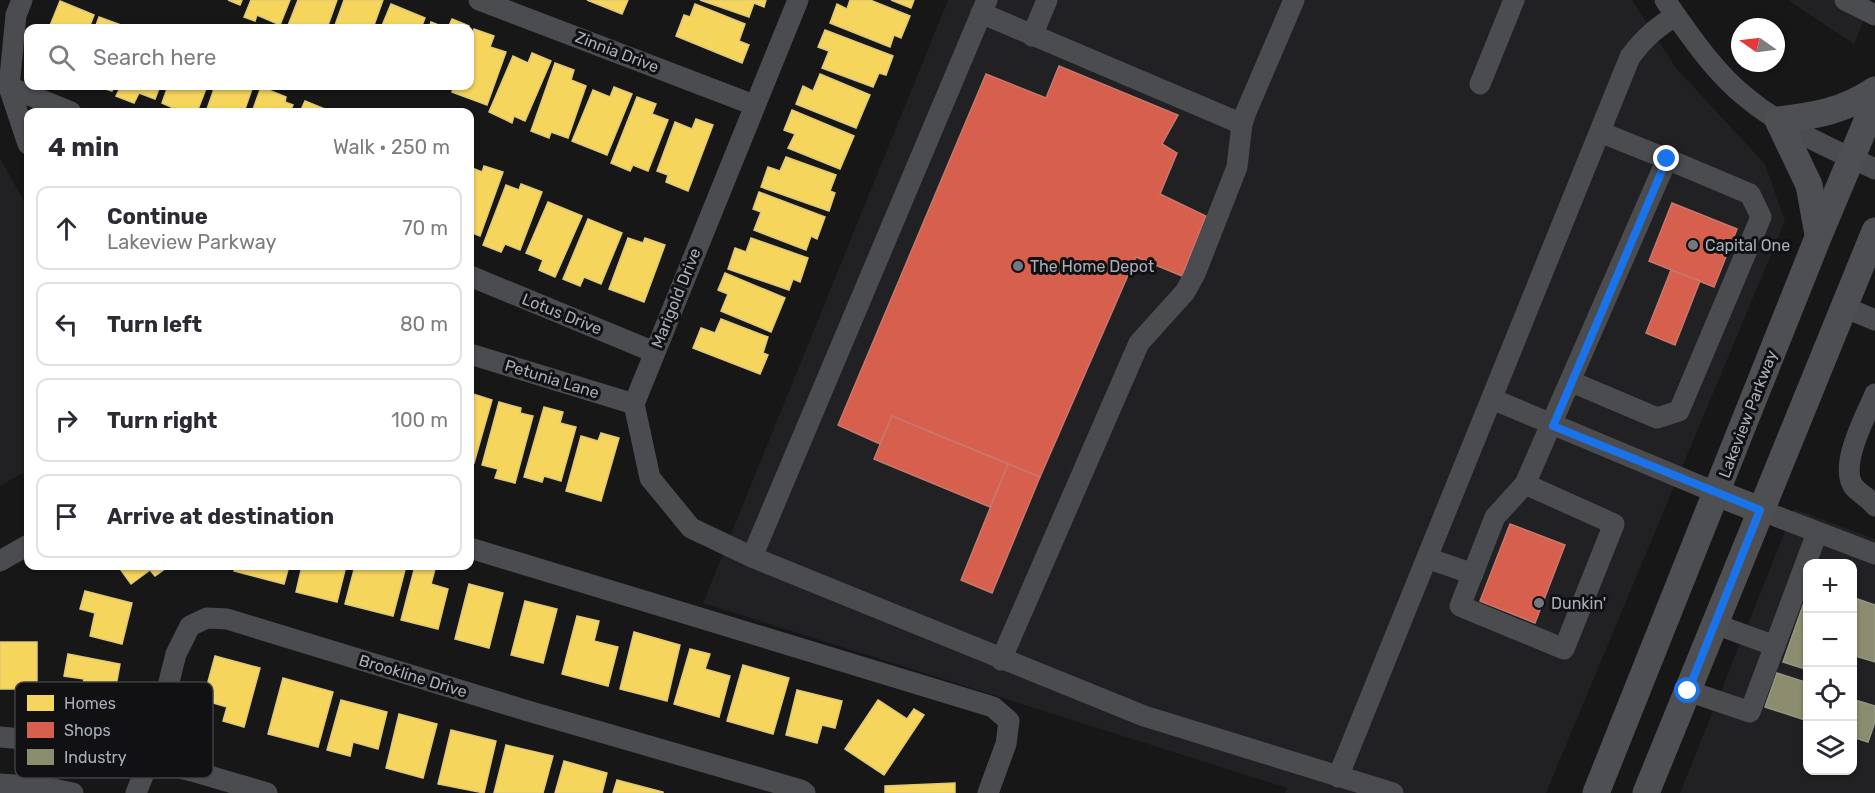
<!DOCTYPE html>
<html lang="en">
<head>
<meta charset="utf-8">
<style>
  body { margin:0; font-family:Rubik,sans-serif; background:#f7f7f7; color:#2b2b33 }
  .controls { position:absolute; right:18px; bottom:18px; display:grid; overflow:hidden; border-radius:12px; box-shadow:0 2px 4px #0004 }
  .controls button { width:54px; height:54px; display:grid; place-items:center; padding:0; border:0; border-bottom:2px solid #e1e1e2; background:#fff; color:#2b2b33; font:30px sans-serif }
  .compass { position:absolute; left:1731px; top:18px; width:54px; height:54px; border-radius:50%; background:#fff; box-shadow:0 2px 4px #0004; rotate:284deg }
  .stop { position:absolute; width:18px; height:18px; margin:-14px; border:4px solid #1a73e8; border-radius:50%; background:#fff }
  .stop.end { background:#1a73e8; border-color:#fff; box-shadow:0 2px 6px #0008 }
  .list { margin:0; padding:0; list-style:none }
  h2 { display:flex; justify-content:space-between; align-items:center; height:78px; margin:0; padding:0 24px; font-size:26px }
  h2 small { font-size:20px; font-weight:400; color:#7c7c81 }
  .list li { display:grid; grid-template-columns:39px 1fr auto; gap:18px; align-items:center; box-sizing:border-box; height:84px; margin:0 12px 12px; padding:0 12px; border:2px solid #e1e1e2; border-radius:12px }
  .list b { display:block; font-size:22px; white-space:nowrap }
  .list p { margin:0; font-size:20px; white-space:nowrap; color:#7c7c81 }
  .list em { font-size:20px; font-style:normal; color:#7c7c81 }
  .icon { flex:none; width:33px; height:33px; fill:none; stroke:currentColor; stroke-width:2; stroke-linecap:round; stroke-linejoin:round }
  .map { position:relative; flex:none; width:1875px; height:793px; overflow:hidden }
  .search { position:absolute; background:#fff; box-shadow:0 2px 4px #0004; left:24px; top:24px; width:450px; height:66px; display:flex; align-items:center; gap:15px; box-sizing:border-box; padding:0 21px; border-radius:12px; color:#7c7c81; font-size:22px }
  .panel { position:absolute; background:#fff; box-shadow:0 2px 4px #0004; left:24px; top:108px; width:450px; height:462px; border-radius:12px }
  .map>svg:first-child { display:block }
  .built { fill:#212123; fill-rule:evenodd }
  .homes { fill:#f6d55c; stroke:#dfc978; stroke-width:1.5 }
  .shops { fill:#d6604d; stroke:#c8776d; stroke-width:1.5 }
  .industry { fill:#8c8c6e; stroke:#949684; stroke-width:1.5 }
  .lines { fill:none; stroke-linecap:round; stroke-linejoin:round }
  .minor { stroke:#4b4c50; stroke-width:21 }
  .major { stroke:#4d4f52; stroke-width:27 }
  .route { stroke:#1a73e8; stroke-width:8 }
  .poi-dot { fill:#757880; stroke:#111113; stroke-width:2 }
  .labels { text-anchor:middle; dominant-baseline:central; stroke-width:6; stroke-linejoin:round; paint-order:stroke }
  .street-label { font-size:16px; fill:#a8adb8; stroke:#111113 }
  .poi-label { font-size:16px; fill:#a8adb8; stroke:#111113; text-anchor:start }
  .key { fill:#111113; stroke:#3e4045; stroke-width:1.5 }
  .key-label { font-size:16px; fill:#a8adb8 }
</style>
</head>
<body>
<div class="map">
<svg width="1875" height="793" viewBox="0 0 1875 793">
  <rect width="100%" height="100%" fill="#171717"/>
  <!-- built -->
  <g class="built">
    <path d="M948,0H1632L1676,68L1765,164L1785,221L1546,793H1285L1287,788L703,603Z"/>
    <path d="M1788,0H1872L1854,44Z"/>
    <path d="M0,158L28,208V470L0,486Z"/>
    <path d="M1794,509L1875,539V793H1680ZM1808,564H1852V770H1808Z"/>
  </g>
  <!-- homes -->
  <g class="homes">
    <path d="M228,0H242L240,5Z"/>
    <path d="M251,0H290L280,25L257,15L255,21L244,17Z"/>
    <path d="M298,0H337L327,28H287Z"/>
    <path d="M344,0H383L373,28H334Z"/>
    <path d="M587,0H628L622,14Z"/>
    <path d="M700,0H766L764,7L754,3L749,17Z"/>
    <path d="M850,0H870L910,16L901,38L894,35L890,47L830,23L837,4L847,9Z"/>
    <path d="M891,0H914L911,8Z"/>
    <path d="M60,1L94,15L89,28H49Z"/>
    <path d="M391,4L425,18L421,28H381Z"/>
    <path d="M695,4L745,24L739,41L749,45L742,63L676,36L684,15L690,17Z"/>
    <path d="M99,17L129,28H95Z"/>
    <path d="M452,19L469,26L468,28H448Z"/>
    <path d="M431,22L446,28H429Z"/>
    <path d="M474,29L494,36L490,47L506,52L487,105L452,92L454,86H470V43Z"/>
    <path d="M825,30L893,56L886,75L879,73L873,87L822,68L829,51L818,47Z"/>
    <path d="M532,53L551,61L525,121L514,116L512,123L489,112L513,56L528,63Z"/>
    <path d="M555,63L574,70L571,80L586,86L568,138L551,132L549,138L531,131Z"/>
    <path d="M820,74L870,95L856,128L796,104L803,86L813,91Z"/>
    <path d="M96,86H114L112,91Z"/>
    <path d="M121,86H160L155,99L139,93L134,103L116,96Z"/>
    <path d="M168,86H207L197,112H177L178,110L162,103Z"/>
    <path d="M215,86H253L244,112H206Z"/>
    <path d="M261,87L286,97L285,102L293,105L290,112H252Z"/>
    <path d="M614,87L632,94L607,155L572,141L593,90L610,97Z"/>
    <path d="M637,97L656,104L652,114L668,120L648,171L633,165L630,171L611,163Z"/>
    <path d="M305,101L332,112H300Z"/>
    <path d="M792,110L854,136L840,169L788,148L795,134L784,130Z"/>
    <path d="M696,119L713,125L688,191L666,182L668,175L657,171L675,122L692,129Z"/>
    <path d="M786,157L836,175L830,191L835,193L829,211L761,187L768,167L780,171Z"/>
    <path d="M484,166L503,172L480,236L470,232V167L482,172Z"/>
    <path d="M521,184L542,192L520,250L505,244L501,252L483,245L506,185L519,190Z"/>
    <path d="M759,192L825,217L817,239L811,236L806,250L754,230L761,212L753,209Z"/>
    <path d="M548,202L582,216L555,277L539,270L543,260L526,253Z"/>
    <path d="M588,219L622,233L601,284L584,277L580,286L563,279Z"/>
    <path d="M628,238L643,243L645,238L665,245L644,302L609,289Z"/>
    <path d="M751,238L808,258L800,282L793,279L789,290L728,269L735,248L746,252Z"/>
    <path d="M725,273L785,298L771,332L721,311L728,294L718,290Z"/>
    <path d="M721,319L768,337L763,353L768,355L760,374L693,348L701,328L715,333Z"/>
    <path d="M470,393L492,400L474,463L470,462Z"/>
    <path d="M499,402L521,408L520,413L533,416L515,483L495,478L498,469L482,465Z"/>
    <path d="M544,407L563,412L560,423L576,427L561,481L544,476L542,482L524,477Z"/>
    <path d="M601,433L619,438L601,501L566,491L581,436L598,441Z"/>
    <path d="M118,566H169L155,576L150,570L131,584Z"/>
    <path d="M235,566H289L284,584L234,571Z"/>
    <path d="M302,566H346L337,602L296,592Z"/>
    <path d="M355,566H406L393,616L345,604Z"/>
    <path d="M415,566L435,569L431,584L448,589L438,629L401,620Z"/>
    <path d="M469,584L503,593L489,648L455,639Z"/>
    <path d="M85,591L132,603L122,644L90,636L95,613L80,609Z"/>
    <path d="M525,601L557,609L543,663L511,655Z"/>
    <path d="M577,616L599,621L594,641L618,647L608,686L562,674Z"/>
    <path d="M634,632L680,645L667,701L620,689Z"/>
    <rect x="0" y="642" width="37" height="47"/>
    <path d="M690,649L710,654L705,669L730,676L719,717L674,704Z"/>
    <path d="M68,654L120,664L112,708L79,702L84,679L64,676Z"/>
    <path d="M215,656L260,668L244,727L223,721L227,707L203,700Z"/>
    <path d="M743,665L789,678L773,734L727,721Z"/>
    <path d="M283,678L333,692L318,747L268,734Z"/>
    <path d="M797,690L842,701L835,728L822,725L817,743L786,735Z"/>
    <path d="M341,700L387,712L378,749L353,742L350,756L327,750Z"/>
    <path d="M878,700L907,719L914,709L924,715L884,775L845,749Z"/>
    <path d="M399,714L437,724L423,778L386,768Z"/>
    <path d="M451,730L496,741L484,793L438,784Z"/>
    <path d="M506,745L553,756L543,793H494Z"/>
    <path d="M564,761L607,773L602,793H555Z"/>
    <path d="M617,780L663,792V793H613Z"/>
    <path d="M955,783V793H885V786Z"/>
  </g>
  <!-- shops -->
  <g class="shops">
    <path d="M1059,66L1178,115L1162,144L1177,153L1160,194L1206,216L1182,276L1136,257L1040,477L892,416L880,444L838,425L986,74L1046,98Z"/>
    <path d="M1672,203L1737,229L1714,287L1649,261Z"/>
    <path d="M1671,270L1700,281L1675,345L1646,333Z"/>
    <path d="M892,416L1008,464L990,507L874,459Z"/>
    <path d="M1008,464L1040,477L992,593L961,580Z"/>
    <path d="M1510,524L1565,545L1535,623L1480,601Z"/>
  </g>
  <!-- industry -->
  <g class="industry">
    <path d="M1808,591V670L1783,662Z"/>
    <path d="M1852,597L1875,605V662L1852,655Z"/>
    <path d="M1777,673L1808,683V721L1765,707Z"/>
    <path d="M1852,699L1875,706V722L1868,742L1852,737Z"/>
  </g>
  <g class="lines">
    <!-- minor -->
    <g class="minor">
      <path d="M22,0L16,15L9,87L28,144"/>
      <path d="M479,0L754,105"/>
      <path d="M798,0L634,404L650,478L691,528L752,557L1144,716L1393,793"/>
      <path d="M1665,0C1689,34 1714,72 1747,98C1784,129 1832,149 1875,169"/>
      <path d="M1845,0L1875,15"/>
      <path d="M981,13L1242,124"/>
      <path d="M1032,36L1047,0"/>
      <path d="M1480,84L1514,0"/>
      <path d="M9,87L71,112"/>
      <path d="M1600,132L1667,159"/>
      <path d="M470,276L654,352"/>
      <path d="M1844,307L1875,320"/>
      <path d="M470,354L634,404"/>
      <path d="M1875,394C1866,416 1838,466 1854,487C1860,494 1869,498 1875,506"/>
      <path d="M1492,399L1717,493"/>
      <path d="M1525,484L1614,524L1564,649L1460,606L1495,517L1525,484L1667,159L1750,194L1761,217L1679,411L1657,418L1572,382"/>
      <path d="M1760,510L1875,554"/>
      <path d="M470,548L993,707L1009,721L1006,744L988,793"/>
      <path d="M752,557L987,0"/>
      <path d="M1427,558L1473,574"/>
      <path d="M0,561L28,545"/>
      <path d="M1715,624L1775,646"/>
      <path d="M1001,660L1139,343L1185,292L1195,274L1237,167L1242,124L1246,112L1294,0"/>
      <path d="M1688,691L1750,712L1817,533"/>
      <path d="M0,737L87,745L192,771L267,793"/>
      <path d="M1338,777L1630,57C1643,39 1657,26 1676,16"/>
      <path d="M0,784L43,787L73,793"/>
      <path d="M136,793L149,761L176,654L190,626L207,618L227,619L528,711L801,790L805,793"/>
    </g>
    <!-- major -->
    <g class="major">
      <path d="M1818,234L1809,185L1778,120C1814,116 1844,111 1875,90"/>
      <path d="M1717,493L1760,510"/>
      <path d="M1596,793L1819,235L1875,102"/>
      <path d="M1646,793L1875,231"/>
    </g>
  </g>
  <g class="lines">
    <!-- route -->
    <path class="route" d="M1667,159L1553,426L1760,510L1688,691"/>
  </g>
  <!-- markers -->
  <g class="poi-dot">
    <circle cx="1693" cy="245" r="6"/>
    <circle cx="1018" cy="266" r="6"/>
    <circle cx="1539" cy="603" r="6"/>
  </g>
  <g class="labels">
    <!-- street labels -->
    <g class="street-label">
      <text transform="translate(617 52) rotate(21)">Zinnia Drive</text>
      <text transform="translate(676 298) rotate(-68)">Marigold Drive</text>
      <text transform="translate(562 314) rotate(22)">Lotus Drive</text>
      <text transform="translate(552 379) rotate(17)">Petunia Lane</text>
      <text transform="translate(1748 414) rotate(-69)">Lakeview Parkway</text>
      <text transform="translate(413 676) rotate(17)">Brookline Drive</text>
    </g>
    <!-- poi labels -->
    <g class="poi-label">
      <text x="1705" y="245">Capital One</text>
      <text x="1030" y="266">The Home Depot</text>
      <text x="1551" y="603">Dunkin'</text>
    </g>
  </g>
  <!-- legend -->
  <rect x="15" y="682" width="198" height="96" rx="9" class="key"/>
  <rect x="27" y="695" width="27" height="16" fill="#f6d55c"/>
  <rect x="27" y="722" width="27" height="16" fill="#d6604d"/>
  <rect x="27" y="749" width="27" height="16" fill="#8c8c6e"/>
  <g class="key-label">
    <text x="64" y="709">Homes</text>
    <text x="64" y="736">Shops</text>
    <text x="64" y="763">Industry</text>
  </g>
</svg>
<div class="controls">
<button>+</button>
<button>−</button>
<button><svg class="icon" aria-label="locate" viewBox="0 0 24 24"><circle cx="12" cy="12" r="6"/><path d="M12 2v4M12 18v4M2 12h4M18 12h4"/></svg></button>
<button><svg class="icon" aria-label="layers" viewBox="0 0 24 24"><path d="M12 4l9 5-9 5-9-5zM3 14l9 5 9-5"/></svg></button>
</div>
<svg class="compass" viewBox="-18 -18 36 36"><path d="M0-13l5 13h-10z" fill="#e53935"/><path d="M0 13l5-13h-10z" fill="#7c7c81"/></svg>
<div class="stop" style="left:1688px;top:691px"></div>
<div class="stop end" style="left:1667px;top:159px"></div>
<div class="search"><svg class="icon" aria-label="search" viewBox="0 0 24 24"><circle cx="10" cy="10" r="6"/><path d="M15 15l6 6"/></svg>Search here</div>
<section class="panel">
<h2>4 min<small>Walk · 250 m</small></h2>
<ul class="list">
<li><svg class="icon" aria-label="ahead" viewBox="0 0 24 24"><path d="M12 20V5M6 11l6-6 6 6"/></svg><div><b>Continue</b><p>Lakeview Parkway</p></div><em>70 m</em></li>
<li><svg class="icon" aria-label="left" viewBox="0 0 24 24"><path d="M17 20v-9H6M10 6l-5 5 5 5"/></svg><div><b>Turn left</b></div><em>80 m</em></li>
<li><svg class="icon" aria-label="right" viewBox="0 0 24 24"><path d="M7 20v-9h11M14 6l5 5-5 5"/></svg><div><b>Turn right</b></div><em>100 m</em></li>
<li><svg class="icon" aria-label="arrive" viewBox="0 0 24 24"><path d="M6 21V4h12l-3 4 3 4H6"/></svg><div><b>Arrive at destination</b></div></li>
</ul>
</section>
</div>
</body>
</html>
